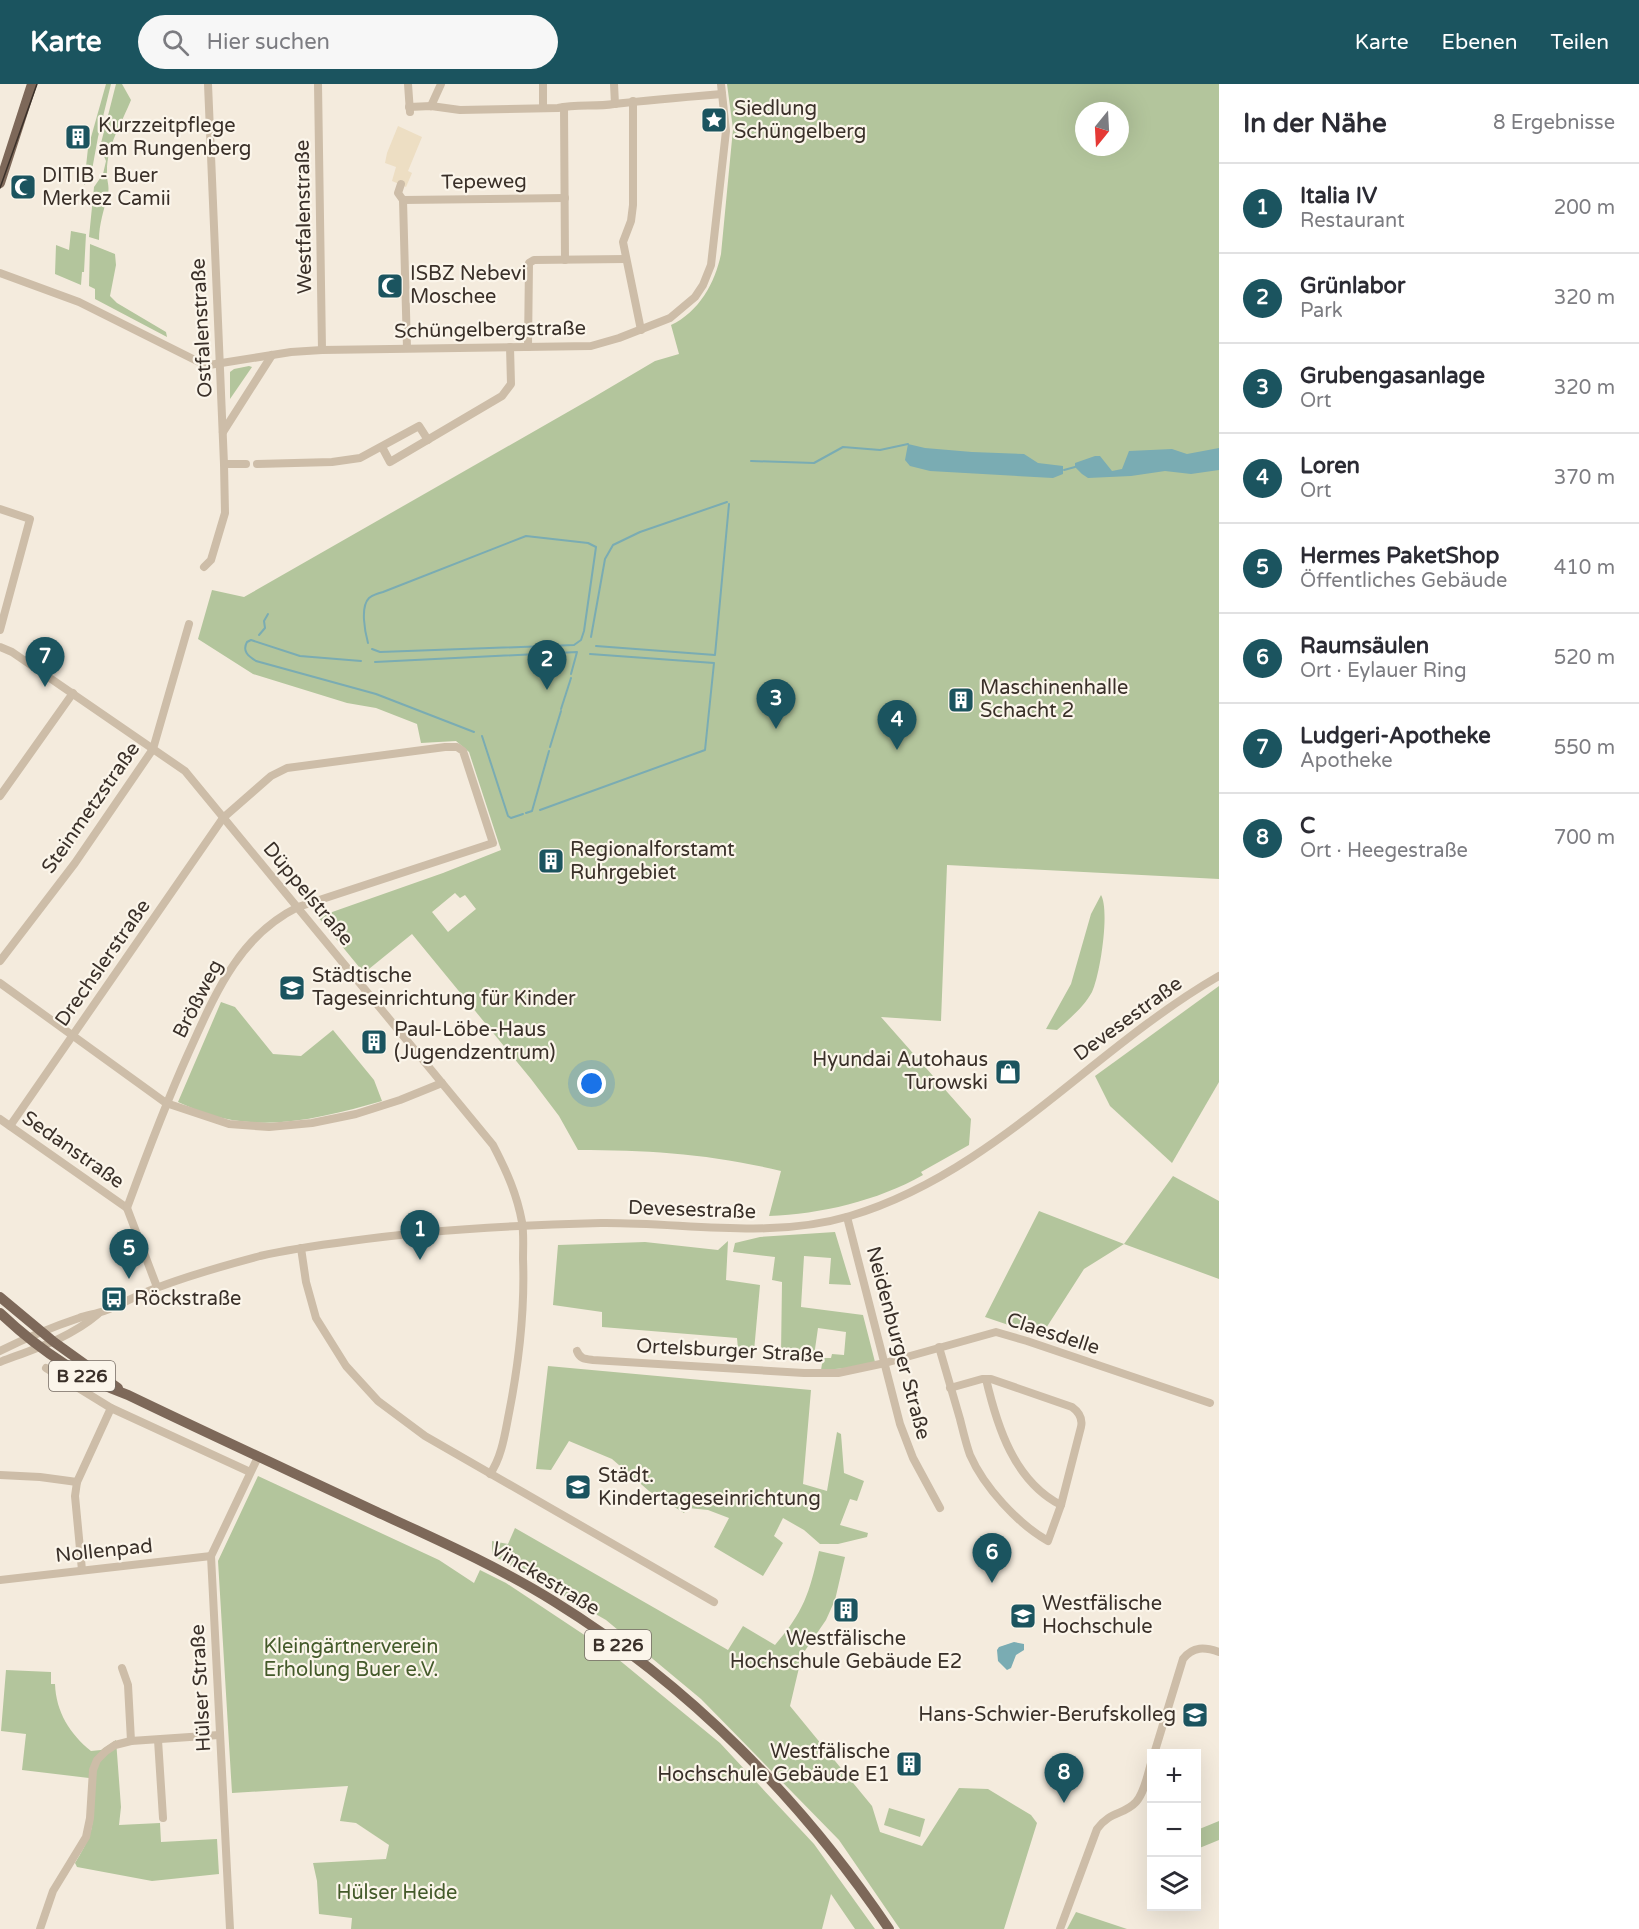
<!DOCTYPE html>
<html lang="de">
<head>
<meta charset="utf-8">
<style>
  body { margin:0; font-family:"Varela Round",sans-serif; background:#f7f7f7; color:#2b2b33 }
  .controls { position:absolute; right:18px; bottom:18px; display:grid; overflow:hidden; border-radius:0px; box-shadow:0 6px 24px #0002 }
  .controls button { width:54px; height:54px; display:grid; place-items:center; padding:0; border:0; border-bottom:2px solid #e1e1e2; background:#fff; color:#2b2b33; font:30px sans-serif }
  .compass { position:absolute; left:1075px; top:18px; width:54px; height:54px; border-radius:50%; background:#fff; box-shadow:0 6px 24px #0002; rotate:198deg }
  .you { position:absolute; left:592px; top:1000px; width:21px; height:21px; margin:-15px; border:4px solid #fff; border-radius:50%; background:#1a73e8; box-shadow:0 0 0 9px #1a73e833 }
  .badge { display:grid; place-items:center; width:39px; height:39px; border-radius:50%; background:#1b545f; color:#fff; font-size:20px; font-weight:700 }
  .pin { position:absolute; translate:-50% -50px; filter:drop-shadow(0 2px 3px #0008) }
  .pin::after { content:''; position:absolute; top:32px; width:21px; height:18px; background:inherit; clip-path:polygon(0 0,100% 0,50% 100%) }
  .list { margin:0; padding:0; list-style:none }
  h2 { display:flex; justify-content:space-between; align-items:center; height:78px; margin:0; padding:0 24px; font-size:26px }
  h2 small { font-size:20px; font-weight:400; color:#7c7c81 }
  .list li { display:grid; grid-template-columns:39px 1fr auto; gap:18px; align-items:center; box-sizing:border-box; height:90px; padding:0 24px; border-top:2px solid #e1e1e2 }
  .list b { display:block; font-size:22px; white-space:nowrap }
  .list p { margin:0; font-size:20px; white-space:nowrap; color:#7c7c81 }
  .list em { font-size:20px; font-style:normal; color:#7c7c81 }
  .icon { flex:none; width:33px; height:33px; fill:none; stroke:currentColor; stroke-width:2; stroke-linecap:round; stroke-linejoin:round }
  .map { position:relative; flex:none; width:1219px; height:1845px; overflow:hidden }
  header { display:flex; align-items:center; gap:36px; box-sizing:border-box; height:84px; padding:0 30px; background:#1b545f; color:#fff }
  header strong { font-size:28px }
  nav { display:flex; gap:33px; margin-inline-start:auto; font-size:21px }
  .search { width:420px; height:54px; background:#f7f7f7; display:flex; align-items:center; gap:15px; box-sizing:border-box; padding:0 21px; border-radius:33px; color:#7c7c81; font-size:22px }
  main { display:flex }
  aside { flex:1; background:#fff }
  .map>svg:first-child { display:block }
  .green { fill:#b3c59c; fill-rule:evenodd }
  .plaza { fill:#eddec3 }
  .water { fill:#7aacb3 }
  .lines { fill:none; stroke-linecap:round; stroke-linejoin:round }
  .stream { stroke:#7aacb3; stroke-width:2 }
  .minor { stroke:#cdbda8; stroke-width:8 }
  .major { stroke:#7d6859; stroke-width:10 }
  .tram { stroke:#3a3029; stroke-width:1.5 }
  .labels { text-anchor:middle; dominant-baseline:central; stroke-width:4.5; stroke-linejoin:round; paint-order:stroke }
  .shield { fill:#fbf5ea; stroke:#746b63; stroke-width:1.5 }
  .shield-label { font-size:18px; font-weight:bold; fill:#3a3029 }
  .poi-label { font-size:20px; fill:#3a3029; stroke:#fbf5ea; text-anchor:start }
  .street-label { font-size:20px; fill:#3a3029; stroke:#fbf5ea }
  .park-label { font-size:20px; fill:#445a2a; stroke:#fbf5ea }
</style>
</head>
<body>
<header>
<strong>Karte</strong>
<div class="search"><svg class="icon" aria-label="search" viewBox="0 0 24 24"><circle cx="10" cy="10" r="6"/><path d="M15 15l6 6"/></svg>Hier suchen</div>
<nav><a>Karte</a><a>Ebenen</a><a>Teilen</a></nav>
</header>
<main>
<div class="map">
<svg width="1219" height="1845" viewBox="0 0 1219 1845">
  <rect width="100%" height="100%" fill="#f4ebdd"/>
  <!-- green -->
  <g class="green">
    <path d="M106,0H111L98,53L90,97L84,101L88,64Z"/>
    <path d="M116,0H122L131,16C122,39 107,61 107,87C106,95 110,102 108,110C104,126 99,140 99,156L89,153L94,103L103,90L106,77L100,63Z"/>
    <path d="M727,0H1219V795L947,781L941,937L881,933L971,1035L969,1061L921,1088L923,1091C877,1117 821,1130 769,1132L781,1087C711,1070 650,1066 578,1066L559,1032L531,995L412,850L364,889L318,833L443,789L501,766L469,668L456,657L421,659L417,640L376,624L347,619L253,590L198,555L212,506L244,513L594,313L655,277L679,270L671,241C699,228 715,199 721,170L733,45ZM1084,27H1120V63H1084ZM455,809L460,814L465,811L476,825L448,848L432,828Z"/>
    <path d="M71,147L86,150L84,188H82L81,201L55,190L56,161L69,166Z"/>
    <path d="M90,160L115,170L116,181L110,212L117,219L166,248L167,253L95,215V205L89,202Z"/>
    <path d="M249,282L252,283L230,315V288L234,285Z"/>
    <path d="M1101,811C1110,827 1100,891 1092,908C1084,923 1069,935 1057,946L1046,945L1071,900L1091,830Z"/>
    <path d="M1219,902V998L1172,1079L1110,1022L1095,992Z"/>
    <path d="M221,918L235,923L273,970L301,972L333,946L374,996L382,1017C326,1033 265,1049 208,1030C198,1027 188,1022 178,1018Z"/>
    <path d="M1173,1092L1219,1117V1195L1124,1160L1084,1185L1041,1252L985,1233L1039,1127L1124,1160Z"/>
    <path d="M835,1148L851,1201L829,1200L831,1174L804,1172L801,1223L863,1231L875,1278L849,1284L821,1286L823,1274H831L832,1270L844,1271L846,1248L818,1244L814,1272L781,1270L782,1198L772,1196L775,1173L733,1168L735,1159L760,1153Z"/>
    <path d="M728,1157L726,1196L760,1201L754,1267L738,1265L737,1254L602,1243V1228L553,1221L558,1161L645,1158L718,1166Z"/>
    <path d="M548,1282L811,1306L803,1400L827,1407L837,1348L841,1350L844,1389L864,1397L857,1417L850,1415L840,1441L868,1449L867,1453L838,1460H820L804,1446L783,1434L774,1452L783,1459L763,1492L714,1463L729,1434L708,1426L688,1424L684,1429L649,1407L612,1375L569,1357L551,1386L536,1385Z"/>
    <path d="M258,1392L439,1476L474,1499L480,1486L506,1499L607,1566L720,1659L814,1760L875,1845H855L831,1810L822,1845H351L352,1834L319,1830L317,1797L313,1779L386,1775L389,1761L356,1739L340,1737L348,1702L232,1709L218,1477Z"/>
    <path d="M515,1444L728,1566L743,1542L775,1561C804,1527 809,1510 819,1467L845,1473L835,1516L826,1536L802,1571L790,1622L872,1722L880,1748L922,1762L959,1704L988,1705L1031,1731L1037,1739L1004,1845H900L839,1756L701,1615L606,1536L492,1471V1457L508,1460Z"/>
    <path d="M6,1586L51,1588V1600H55C56,1628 70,1650 91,1667L101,1666L116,1656L121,1723L119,1741L160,1739L161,1758L217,1755L219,1790L152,1797L77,1783L75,1779C98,1742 94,1736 89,1694L22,1686L26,1650L1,1647Z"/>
    <path d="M889,1724L925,1735L920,1753L884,1741Z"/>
    <path d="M1219,1737V1756L1197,1765V1746Z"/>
    <path d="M1076,1828L1127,1845H1067Z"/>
  </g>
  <!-- plaza -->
  <path class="plaza" d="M398,42L422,53L408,87L412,89L406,103L392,97L396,83L385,79L387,69Z"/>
  <!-- water -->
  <g class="water">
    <path d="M908,360L925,364L972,368L1024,370L1038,379L1063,382V390L1053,394L930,387L910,382L905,376Z"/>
    <path d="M1219,364V386L1191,390L1165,387L1131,392L1088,394L1082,390L1075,383V379L1095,372H1100L1112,387L1122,385L1129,367L1172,365L1187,370Z"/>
    <path d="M1014,1558L1024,1560V1566L1016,1571L1011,1584L1007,1586L998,1577L997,1566L999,1563Z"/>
  </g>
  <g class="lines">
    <!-- stream -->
    <g class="stream">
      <path d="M751,377L814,379L843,363L880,366L908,360"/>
      <path d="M1064,386L1075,383"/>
      <path d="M259,551L265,544L264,537L268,530"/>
      <path d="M591,553L605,475L613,461L640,448L727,418"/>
      <path d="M368,559C365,548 360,523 369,514C373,511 379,509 383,508L526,452L588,459L596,463L584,547L581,556L574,561L380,568L372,565"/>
      <path d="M596,562L715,571L729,420"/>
      <path d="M361,577L300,572L251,556L247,558C242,567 248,572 256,577L376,610L474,648"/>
      <path d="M375,578L577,568L571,590"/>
      <path d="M561,625L571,594"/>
      <path d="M482,652L508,732L511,734L523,730"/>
      <path d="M550,663L561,627"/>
      <path d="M540,726L705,666L714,579L590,570"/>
      <path d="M526,729L532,727L549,667"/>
    </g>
    <!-- minor -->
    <g class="minor">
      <path d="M318,0L322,266"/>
      <path d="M408,0L410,28"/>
      <path d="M614,0L615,20"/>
      <path d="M633,17V121L631,137L623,158L641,246"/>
      <path d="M431,22L441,0"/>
      <path d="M409,23L431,22L460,26L558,24C576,20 595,23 614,20C650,16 686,13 722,10"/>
      <path d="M564,23L565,176"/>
      <path d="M543,24V0"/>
      <path d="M401,100L398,109L403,116L407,264"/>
      <path d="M403,116L565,114"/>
      <path d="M0,189L79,218L199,278L209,281L291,268L322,266L591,262L619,254L670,234L695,213L703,201L711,181L726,47L721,0"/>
      <path d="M528,263L529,179L534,176L626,175"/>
      <path d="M223,348L272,271"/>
      <path d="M382,363L390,378L502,312L511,300L510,263"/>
      <path d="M224,380H246"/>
      <path d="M257,380L332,378L360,374L419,342L428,356"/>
      <path d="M0,425L30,435L0,546"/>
      <path d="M204,483L211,476L225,429L224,380L208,0"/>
      <path d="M0,563L12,568L185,687L493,1061C506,1086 517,1110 522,1138C524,1150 523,1163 523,1175C525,1227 519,1278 509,1329C505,1349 502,1373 490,1390"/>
      <path d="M0,712L73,609"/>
      <path d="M0,877L75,779L153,665L189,540"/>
      <path d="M0,899L166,1019L229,1040L269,1043L312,1039L356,1030L400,1016L442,999"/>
      <path d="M0,1035L127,1124"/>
      <path d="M10,1042L223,734L271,692L287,684L445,663H457L463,667L493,759L298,823C237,853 214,913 188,970C165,1021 146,1072 127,1124L157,1203"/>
      <path d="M847,1133L900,1340L913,1374L940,1424"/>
      <path d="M301,1164L306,1198L316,1234L346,1282L378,1317L425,1352L714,1518"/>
      <path d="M939,1263C946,1287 953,1311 960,1335C963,1347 966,1360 970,1371C984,1403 1018,1440 1048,1457L1061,1421L1081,1343C1083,1334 1079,1328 1072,1323L991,1295H982L950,1304"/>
      <path d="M0,1267C22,1256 55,1242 79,1234C87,1231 96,1230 104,1227C123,1220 140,1209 159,1203C191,1191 226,1181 260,1172C290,1165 320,1161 351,1157C434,1145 517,1141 601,1139C684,1138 769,1156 850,1132C994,1089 1092,965 1219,892"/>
      <path d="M577,1267C580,1275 585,1275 593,1276L804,1289H838L885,1279L996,1248L1027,1257L1210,1319"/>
      <path d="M0,1278C34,1265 70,1254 98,1230"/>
      <path d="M46,1284L111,1324L250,1388"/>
      <path d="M986,1295C997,1342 1014,1397 1061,1421"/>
      <path d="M0,1391L40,1393L77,1398"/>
      <path d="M82,1486L75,1412L77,1398L111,1324"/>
      <path d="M0,1496L211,1472"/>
      <path d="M122,1584L128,1601L131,1657"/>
      <path d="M158,1656L163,1734"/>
      <path d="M1154,1670L1183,1575C1193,1562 1205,1563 1219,1568"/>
      <path d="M40,1845L53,1807L86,1753L90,1734L93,1686L97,1676L106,1667L115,1661L131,1657L219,1651"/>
      <path d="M230,1845L211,1472L258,1373"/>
      <path d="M1060,1845L1097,1745C1110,1727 1124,1731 1136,1718C1145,1708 1148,1688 1152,1676"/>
    </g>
    <!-- major -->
    <g class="major">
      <path d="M0,99L32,0"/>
      <path d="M0,1213L54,1258L118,1304"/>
      <path d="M0,1229C38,1265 79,1294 128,1311C211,1351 294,1389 377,1428C438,1456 499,1483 555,1518C689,1601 801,1715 889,1845"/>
    </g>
    <!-- tram -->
    <path class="tram" d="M0,104L37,0"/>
  </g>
  <!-- icons -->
  <defs>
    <symbol id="sight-square" viewBox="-11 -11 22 22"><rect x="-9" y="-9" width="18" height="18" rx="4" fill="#1b545f" stroke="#fbf5ea"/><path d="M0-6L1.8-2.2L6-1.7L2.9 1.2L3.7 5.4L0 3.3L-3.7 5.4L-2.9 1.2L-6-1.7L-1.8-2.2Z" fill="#fff"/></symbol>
    <symbol id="building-square" viewBox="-11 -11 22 22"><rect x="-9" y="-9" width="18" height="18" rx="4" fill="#1b545f" stroke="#fbf5ea"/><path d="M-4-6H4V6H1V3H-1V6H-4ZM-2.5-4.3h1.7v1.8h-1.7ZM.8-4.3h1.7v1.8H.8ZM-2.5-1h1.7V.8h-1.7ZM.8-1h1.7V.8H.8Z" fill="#fff"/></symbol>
    <symbol id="mosque-square" viewBox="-11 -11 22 22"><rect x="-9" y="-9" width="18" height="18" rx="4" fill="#1b545f" stroke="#fbf5ea"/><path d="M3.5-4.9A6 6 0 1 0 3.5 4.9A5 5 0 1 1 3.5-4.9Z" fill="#fff"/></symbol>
    <symbol id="school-square" viewBox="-11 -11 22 22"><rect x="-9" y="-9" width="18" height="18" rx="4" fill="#1b545f" stroke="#fbf5ea"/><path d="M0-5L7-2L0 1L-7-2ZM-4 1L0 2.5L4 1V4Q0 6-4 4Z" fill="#fff"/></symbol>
    <symbol id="shop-square" viewBox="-11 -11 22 22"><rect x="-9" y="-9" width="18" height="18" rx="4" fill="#1b545f" stroke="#fbf5ea"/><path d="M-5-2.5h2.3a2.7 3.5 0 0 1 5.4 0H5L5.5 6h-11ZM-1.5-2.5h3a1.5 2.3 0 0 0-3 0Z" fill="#fff"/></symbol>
    <symbol id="bus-square" viewBox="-11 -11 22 22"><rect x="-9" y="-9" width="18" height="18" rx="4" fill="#1b545f" stroke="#fbf5ea"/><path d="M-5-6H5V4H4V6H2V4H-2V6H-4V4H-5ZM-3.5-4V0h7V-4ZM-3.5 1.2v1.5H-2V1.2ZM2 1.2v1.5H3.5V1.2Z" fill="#fff"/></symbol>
    <symbol id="university-square" viewBox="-11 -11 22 22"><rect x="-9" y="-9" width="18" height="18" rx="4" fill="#1b545f" stroke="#fbf5ea"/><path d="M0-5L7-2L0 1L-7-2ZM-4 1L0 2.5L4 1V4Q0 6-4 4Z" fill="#fff"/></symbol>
  </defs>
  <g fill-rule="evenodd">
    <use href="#sight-square" x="699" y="21" width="30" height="30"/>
    <use href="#building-square" x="63" y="38" width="30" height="30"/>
    <use href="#mosque-square" x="8" y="88" width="30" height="30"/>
    <use href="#mosque-square" x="375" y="187" width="30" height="30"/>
    <use href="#building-square" x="946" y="601" width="30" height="30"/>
    <use href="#building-square" x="536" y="762" width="30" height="30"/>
    <use href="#school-square" x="277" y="889" width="30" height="30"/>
    <use href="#building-square" x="359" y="943" width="30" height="30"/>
    <use href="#shop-square" x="993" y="973" width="30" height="30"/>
    <use href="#bus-square" x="99" y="1200" width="30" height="30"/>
    <use href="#school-square" x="563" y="1388" width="30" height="30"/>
    <use href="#building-square" x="831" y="1511" width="30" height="30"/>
    <use href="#university-square" x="1008" y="1517" width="30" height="30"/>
    <use href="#school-square" x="1180" y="1616" width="30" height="30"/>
    <use href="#building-square" x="894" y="1665" width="30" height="30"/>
  </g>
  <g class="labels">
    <!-- shield labels -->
    <g class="shield">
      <rect x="49" y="1277" width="66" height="30" rx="4.5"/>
      <rect x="585" y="1546" width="66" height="30" rx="4.5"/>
    </g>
    <g class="shield-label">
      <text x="82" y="1292">B 226</text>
      <text x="618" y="1561">B 226</text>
    </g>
    <!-- poi labels -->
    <g class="poi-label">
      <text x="734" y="25">Siedlung<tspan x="734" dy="23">Schüngelberg</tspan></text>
      <text x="98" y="42">Kurzzeitpflege<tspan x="98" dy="23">am Rungenberg</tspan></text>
      <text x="42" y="92">DITIB - Buer<tspan x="42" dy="23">Merkez Camii</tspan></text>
      <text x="410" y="190">ISBZ Nebevi<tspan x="410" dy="23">Moschee</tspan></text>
      <text x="980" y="604">Maschinenhalle<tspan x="980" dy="23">Schacht 2</tspan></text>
      <text x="570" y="766">Regionalforstamt<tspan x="570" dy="23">Ruhrgebiet</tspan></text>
      <text x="312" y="892">Städtische<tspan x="312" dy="23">Tageseinrichtung für Kinder</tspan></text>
      <text x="394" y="946">Paul-Löbe-Haus<tspan x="394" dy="23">(Jugendzentrum)</tspan></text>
      <text x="988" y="976" text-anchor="end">Hyundai Autohaus<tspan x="988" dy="23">Turowski</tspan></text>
      <text x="134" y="1215">Röckstraße</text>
      <text x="598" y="1392">Städt.<tspan x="598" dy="23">Kindertageseinrichtung</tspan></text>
      <text x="1042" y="1520">Westfälische<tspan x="1042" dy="23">Hochschule</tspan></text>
      <text x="846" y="1555" text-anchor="middle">Westfälische<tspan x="846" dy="23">Hochschule Gebäude E2</tspan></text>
      <text x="1176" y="1631" text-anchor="end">Hans-Schwier-Berufskolleg</text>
      <text x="890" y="1668" text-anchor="end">Westfälische<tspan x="890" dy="23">Hochschule Gebäude E1</tspan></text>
    </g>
    <!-- street labels -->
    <g class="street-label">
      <text transform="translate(484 98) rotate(-1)">Tepeweg</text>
      <text transform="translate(304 133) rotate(-91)">Westfalenstraße</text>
      <text transform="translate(202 244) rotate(-93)">Ostfalenstraße</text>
      <text transform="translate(490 246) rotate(-1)">Schüngelbergstraße</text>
      <text transform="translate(91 724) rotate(-55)">Steinmetzstraße</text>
      <text transform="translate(308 810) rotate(50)">Düppelstraße</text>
      <text transform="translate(103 879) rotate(-55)">Drechslerstraße</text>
      <text transform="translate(198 915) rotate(-63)">Brößweg</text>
      <text transform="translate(1128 935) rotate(-36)">Devesestraße</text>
      <text transform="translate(73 1066) rotate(35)">Sedanstraße</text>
      <text transform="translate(692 1126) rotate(2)">Devesestraße</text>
      <text transform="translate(1053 1250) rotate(18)">Claesdelle</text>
      <text transform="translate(898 1259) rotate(75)">Neidenburger Straße</text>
      <text transform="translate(730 1267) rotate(3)">Ortelsburger Straße</text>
      <text transform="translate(104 1467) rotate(-6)">Nollenpad</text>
      <text transform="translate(545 1495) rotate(31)">Vinckestraße</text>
      <text transform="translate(201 1604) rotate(-93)">Hülser Straße</text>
    </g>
    <!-- park labels -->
    <g class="park-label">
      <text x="351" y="1563">Kleingärtnerverein<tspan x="351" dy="23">Erholung Buer e.V.</tspan></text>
      <text x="397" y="1809">Hülser Heide</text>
    </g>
  </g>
</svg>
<div class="controls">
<button>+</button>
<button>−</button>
<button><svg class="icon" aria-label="layers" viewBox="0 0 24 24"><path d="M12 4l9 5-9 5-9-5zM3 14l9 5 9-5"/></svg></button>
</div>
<svg class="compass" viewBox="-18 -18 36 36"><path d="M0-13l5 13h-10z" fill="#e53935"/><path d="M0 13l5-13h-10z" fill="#7c7c81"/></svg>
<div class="you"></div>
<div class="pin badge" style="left:420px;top:1176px">1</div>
<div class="pin badge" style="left:547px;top:606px">2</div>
<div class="pin badge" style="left:776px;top:645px">3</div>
<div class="pin badge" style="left:897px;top:666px">4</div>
<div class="pin badge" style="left:129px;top:1195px">5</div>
<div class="pin badge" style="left:992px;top:1499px">6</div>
<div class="pin badge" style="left:45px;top:603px">7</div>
<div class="pin badge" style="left:1064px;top:1719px">8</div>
</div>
<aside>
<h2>In der Nähe<small>8 Ergebnisse</small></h2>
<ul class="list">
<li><span class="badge">1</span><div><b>Italia IV</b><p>Restaurant</p></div><em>200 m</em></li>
<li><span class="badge">2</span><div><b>Grünlabor</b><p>Park</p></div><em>320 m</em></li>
<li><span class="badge">3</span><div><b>Grubengasanlage</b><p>Ort</p></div><em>320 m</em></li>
<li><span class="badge">4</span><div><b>Loren</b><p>Ort</p></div><em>370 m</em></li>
<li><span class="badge">5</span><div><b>Hermes PaketShop</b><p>Öffentliches Gebäude</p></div><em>410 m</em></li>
<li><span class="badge">6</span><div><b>Raumsäulen</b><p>Ort · Eylauer Ring</p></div><em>520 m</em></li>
<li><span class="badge">7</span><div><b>Ludgeri-Apotheke</b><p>Apotheke</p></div><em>550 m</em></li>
<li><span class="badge">8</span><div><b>C</b><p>Ort · Heegestraße</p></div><em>700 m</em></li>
</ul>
</aside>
</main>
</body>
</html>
